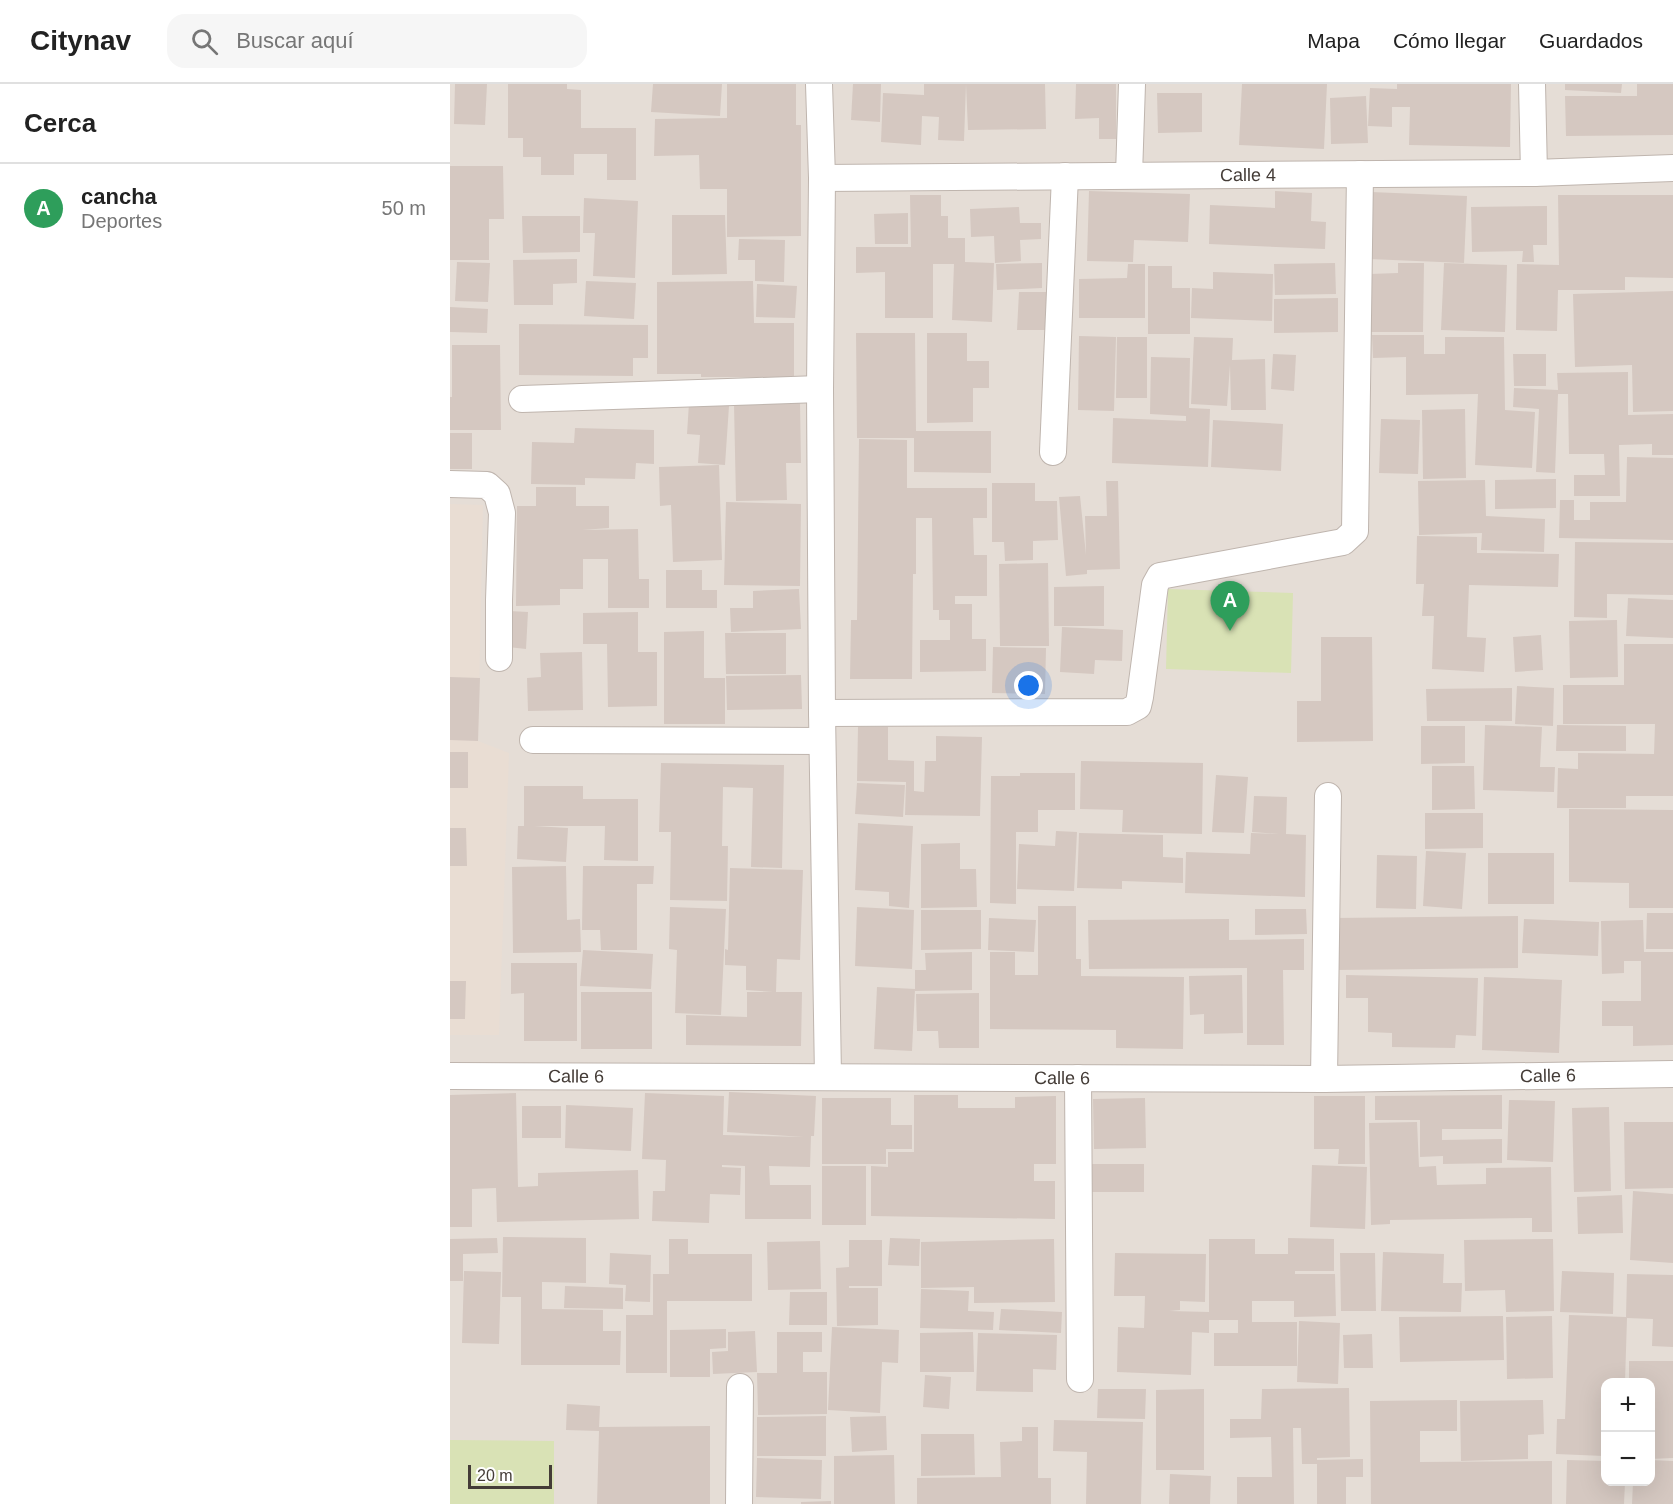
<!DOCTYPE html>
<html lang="es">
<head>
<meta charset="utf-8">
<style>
  body { margin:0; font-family:Arial,sans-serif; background:#f6f6f6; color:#222 }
  .controls { position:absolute; right:18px; bottom:18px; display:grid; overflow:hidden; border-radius:12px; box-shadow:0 6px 24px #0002 }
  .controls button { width:54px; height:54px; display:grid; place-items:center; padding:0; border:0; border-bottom:2px solid #e0e0e0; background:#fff; color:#222; font:30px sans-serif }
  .scale { position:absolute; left:18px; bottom:15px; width:84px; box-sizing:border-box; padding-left:6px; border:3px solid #443c37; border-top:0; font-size:16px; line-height:21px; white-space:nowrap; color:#443c37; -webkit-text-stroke:4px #fff; paint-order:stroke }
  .you { position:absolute; left:579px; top:602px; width:21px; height:21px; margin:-15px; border:4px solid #fff; border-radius:50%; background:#1a73e8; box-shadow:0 0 0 9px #1a73e833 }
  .badge { display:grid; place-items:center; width:39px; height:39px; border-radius:50%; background:#e22e40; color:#fff; font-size:20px; font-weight:700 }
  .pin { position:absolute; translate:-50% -50px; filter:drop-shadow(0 2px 3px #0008) }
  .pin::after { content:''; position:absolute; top:32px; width:21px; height:18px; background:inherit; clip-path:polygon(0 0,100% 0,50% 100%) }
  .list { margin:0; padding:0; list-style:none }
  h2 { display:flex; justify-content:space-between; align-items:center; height:78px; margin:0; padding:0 24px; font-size:26px }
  h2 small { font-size:20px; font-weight:400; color:#767676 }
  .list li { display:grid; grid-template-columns:39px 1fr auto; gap:18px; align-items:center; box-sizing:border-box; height:90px; padding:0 24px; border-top:2px solid #e0e0e0 }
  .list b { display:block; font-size:22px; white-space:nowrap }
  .list p { margin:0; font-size:20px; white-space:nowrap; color:#767676 }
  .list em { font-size:20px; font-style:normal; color:#767676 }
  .icon { flex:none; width:33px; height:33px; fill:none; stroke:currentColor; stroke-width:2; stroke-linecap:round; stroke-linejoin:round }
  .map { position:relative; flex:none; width:1223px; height:1420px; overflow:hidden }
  header { display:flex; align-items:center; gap:36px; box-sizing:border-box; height:84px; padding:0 30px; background:#fff; border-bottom:2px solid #e0e0e0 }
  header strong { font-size:28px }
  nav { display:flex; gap:33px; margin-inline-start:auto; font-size:21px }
  .search { width:420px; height:54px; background:#f6f6f6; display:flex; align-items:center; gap:15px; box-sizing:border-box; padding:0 21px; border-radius:18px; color:#767676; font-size:22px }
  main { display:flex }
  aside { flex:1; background:#fff }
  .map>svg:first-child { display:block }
  .residential { fill:#e5ddd6; fill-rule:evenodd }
  .education { fill:#e9ddd3 }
  .green { fill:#d9e2b5 }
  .building { fill:#d5c8c1 }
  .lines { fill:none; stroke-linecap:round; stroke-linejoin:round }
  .street-casing { stroke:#bfb5ae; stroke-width:28 }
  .street { stroke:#fff; stroke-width:26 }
  .labels { text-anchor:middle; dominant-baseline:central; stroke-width:4.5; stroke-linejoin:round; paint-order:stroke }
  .street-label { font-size:18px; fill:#443c37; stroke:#fff }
</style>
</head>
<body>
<header>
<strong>Citynav</strong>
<div class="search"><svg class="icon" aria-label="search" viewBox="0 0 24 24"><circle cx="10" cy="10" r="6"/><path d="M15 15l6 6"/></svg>Buscar aquí</div>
<nav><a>Mapa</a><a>Cómo llegar</a><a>Guardados</a></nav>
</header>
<main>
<aside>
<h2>Cerca<small></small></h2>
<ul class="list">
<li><span class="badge" style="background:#2e9e5b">A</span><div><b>cancha</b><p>Deportes</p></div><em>50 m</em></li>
</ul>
</aside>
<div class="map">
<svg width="1223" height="1420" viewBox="0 0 1223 1420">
  <rect width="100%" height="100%" fill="#f2ece8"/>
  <!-- residential -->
  <path class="residential" d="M0,0H1223V1420H0ZM1156,1298H1200V1398H1156Z"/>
  <!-- education -->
  <path class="education" d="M0,420L33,421L28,657L59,669L49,951H0Z"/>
  <!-- green -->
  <g class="green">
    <path d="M718,505L843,509L841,589L716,585Z"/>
    <path d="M0,1356L104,1357V1420H0Z"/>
  </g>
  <!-- building -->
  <g class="building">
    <path d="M5,0H37L35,41L4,40Z"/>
    <path d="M58,0H117V5L131,6V44H186V96H157V70H124V91H91V73H73V54H58Z"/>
    <path d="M203,0H272L270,32L201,28Z"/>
    <path d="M277,0H346V41H351V152L277,153V105H250L249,71L204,72L205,35L277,34Z"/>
    <path d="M403,0H431L430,38L401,36Z"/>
    <path d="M474,0H516L514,57L488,56L489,33L472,32L471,61L431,58L433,9L474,11Z"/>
    <path d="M516,0H595L596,45L518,46Z"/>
    <path d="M626,0H666V55H649V34L625,35Z"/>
    <path d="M792,0H877L874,65L789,61Z"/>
    <path d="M947,0H1061L1060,63L959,61L960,23H942V43L918,42L920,4L947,5Z"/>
    <path d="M1115,0H1172L1171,9L1115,6Z"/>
    <path d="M1187,0H1223V51L1116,52L1115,12H1187Z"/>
    <path d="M707,9H752V48L708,49Z"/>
    <path d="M916,12L918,59L881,60L880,14Z"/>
    <path d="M0,82H53L54,135H39V176H0Z"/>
    <path d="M639,107L740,110L738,158L684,156L683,178L637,177Z"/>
    <path d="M825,107L862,109L861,137L876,138L875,165L759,160L760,121L825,124Z"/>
    <path d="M921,108L1017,112L1014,179L919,175Z"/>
    <path d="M460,111H491V132H498V154H515V178L544,179L542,238L502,236L504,180H483V234H435V188L406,189V163H461Z"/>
    <path d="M1108,111H1223V194L1175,193V206H1108L1107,247L1066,246L1067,180L1109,181Z"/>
    <path d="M134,114L188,117L185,194L143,192L145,149H133Z"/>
    <path d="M1097,122V161H1083L1084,178H1072L1073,167L1022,168L1021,123Z"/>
    <path d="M569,123L570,139H591V155L570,156L571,177L545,179L544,152L521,153L520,125Z"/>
    <path d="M458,129V160H425L424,130Z"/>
    <path d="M222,131H275L277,190L222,191Z"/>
    <path d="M72,132H130V168L73,169Z"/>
    <path d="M289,155L335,156L334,198L305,197V176H288Z"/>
    <path d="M127,175V199L103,200V221H64L63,176Z"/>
    <path d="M7,178L40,179L38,218L5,217Z"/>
    <path d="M592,179V204L547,206L546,180Z"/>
    <path d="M885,179L886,210L825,211L824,180Z"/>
    <path d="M948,179H974L973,248H920V190L948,189Z"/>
    <path d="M994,179L1057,181L1055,248L991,246Z"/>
    <path d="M678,180H695V234H629V195L677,194Z"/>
    <path d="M698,182H722V204H740V250H698Z"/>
    <path d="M763,188L823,190L822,237L741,234L742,204L763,205Z"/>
    <path d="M136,197L186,199L184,235L134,232Z"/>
    <path d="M303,197L304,239H344V293H251V290H207V198Z"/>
    <path d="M307,200L347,202L345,234L306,233Z"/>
    <path d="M1223,207V327L1183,328L1182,281L1125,283L1123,210Z"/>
    <path d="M569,208H597L596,246H567Z"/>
    <path d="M888,214V248L824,249V215Z"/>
    <path d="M0,223L38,225L37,249L0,248Z"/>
    <path d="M69,240L198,241V274H183V292L69,291Z"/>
    <path d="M406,249H465L466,347H541V389L464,388V354H407Z"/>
    <path d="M477,249H517V277H539V304H523V338L477,339Z"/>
    <path d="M922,251H974V270H995V253H1054L1055,326L1085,328L1082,384L1025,381L1028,310L956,311V273L923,274Z"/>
    <path d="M629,252L666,253L664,327L628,326Z"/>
    <path d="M667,253H697V314H666Z"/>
    <path d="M744,253L783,254L782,276L815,275L816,326H781L780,281L777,322L741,320Z"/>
    <path d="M2,261H50L51,346H0V313H2Z"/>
    <path d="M823,270L846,271L844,307L821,305Z"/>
    <path d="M1063,270H1096V302H1064Z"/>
    <path d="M701,273L740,274L739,324L760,325L758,383L662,379L663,334L736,337V332L700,330Z"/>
    <path d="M1178,288V331L1223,330V371H1202V360L1169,361L1170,412H1124V391H1155L1154,370H1119L1118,310H1108L1105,389L1086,388L1089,325L1063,323L1064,304L1108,306L1107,289Z"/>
    <path d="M239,319L279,322L275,381L248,379L250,351L237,350Z"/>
    <path d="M350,319L351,379H336L337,416L286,417L284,320Z"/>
    <path d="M1015,325L1016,394L973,395L972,326Z"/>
    <path d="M931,335L970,336L968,390L929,389Z"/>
    <path d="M763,336L833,340L831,387L761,383Z"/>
    <path d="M125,344L204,346V380L186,379L185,395L135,394V401L81,400L82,358L124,359Z"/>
    <rect x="0" y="349" width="22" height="36"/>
    <path d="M409,355L457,356V404H537V434H523L524,471H537V512H505V520H522V555H536V587L470,588V556H500V536H489V526H483L482,434H466V490H463L462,595H400L401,536H407Z"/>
    <path d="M1177,373L1223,374V456L1109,454L1110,416H1124V436H1140V418H1176Z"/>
    <path d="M269,381L272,476L223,478L221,421L210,422L209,383Z"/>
    <path d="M1106,395V424L1045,425V396Z"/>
    <path d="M1035,396L1036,432L1095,435L1094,468L1031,466L1032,449L969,451L968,397Z"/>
    <path d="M656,397H668L670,485L637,486V490L616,492L609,413L630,412L636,471L635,432H657Z"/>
    <path d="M542,399H585V417H607L608,456L583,457V476L555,477L554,458H542Z"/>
    <path d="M86,403H126V422H159V444L132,446L188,445L189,495H199V524H158V475H133V505H110V521L66,522L67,422H86Z"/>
    <path d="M276,418L351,420L350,502L274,501Z"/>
    <path d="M967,452L1027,453V469L1109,470L1108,503L1019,501L1017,553L1036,554L1034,588L982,585L984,532H972L974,500H966Z"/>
    <path d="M1125,458L1223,459V511L1157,510V534L1124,533Z"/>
    <path d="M598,479L599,562H550L549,480Z"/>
    <path d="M216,486H252V506H267V524H216Z"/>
    <path d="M654,502V542H604V503Z"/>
    <path d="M349,505L351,545L281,548L280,524H303V507Z"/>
    <path d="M1178,514L1223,516V554L1176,552Z"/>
    <path d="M59,527L78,528L76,565L57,563Z"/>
    <path d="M188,528V568H207V622L158,623L157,560H133V529Z"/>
    <path d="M1167,536L1168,593L1120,594L1119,537Z"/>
    <path d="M612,543L673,546L672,577L645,576L644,590L610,588Z"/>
    <path d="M254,547V594H275V640H214V548Z"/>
    <path d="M275,549H336V590H276Z"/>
    <path d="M1091,551L1093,586L1065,588L1063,553Z"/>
    <path d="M871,553H922L923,657L847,658V617H871Z"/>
    <path d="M1174,560H1223V712H1176V724H1107L1108,684L1128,685V669L1204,670L1205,640H1113V601H1174Z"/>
    <path d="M543,563L596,564L595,610L542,609Z"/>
    <path d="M132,568L133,626L78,627L77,594L91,593L90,569Z"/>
    <path d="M351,591L352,625L277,626L276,592Z"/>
    <path d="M0,593L30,594L28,657L0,656Z"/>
    <path d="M1067,602L1104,604L1103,642L1065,640Z"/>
    <path d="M1062,604V637H977L976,605Z"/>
    <path d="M1035,641L1092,643L1090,683H1105L1104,708L1033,706Z"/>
    <path d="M1107,641L1176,642V667H1106Z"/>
    <path d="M971,642H1015V679L971,680Z"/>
    <path d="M408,643H438V676L464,677V707L474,708L475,677H486V652L532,653L530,732L455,731L456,698L407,697Z"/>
    <rect x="0" y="668" width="18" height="36"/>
    <path d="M631,677L753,679L752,750L672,748L673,726L630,725Z"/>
    <path d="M211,679L334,681L332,784L301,783L303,704L273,703L272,762H278L277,817L220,816L221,748H209Z"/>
    <path d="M982,682H1024L1025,725L982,726Z"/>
    <path d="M570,689H625V726H588V748H566V820L540,819L541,692H570Z"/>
    <path d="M766,691L798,693L794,749L762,748Z"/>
    <path d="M407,699L455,701L453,733L405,730Z"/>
    <path d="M74,702H133V715H188V777L154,776L155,742H84L118,744L116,778L67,775L68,742H74Z"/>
    <path d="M804,712L837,713L836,750L856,751L855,813L735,809L736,768L800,770L801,749L829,750L802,748Z"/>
    <path d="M1119,725L1223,726V824H1179V799L1119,798Z"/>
    <path d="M975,729H1033V764L975,765Z"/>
    <path d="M408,739L463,742L459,824L439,822V808L405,806Z"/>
    <path d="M0,744H16L17,782H0Z"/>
    <path d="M606,747L627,748L624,807L567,805L569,760L605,762Z"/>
    <path d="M629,749L713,751V773L733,774V799L672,797V805L627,804Z"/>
    <path d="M510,759V785H526L527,823L471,824V760Z"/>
    <path d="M976,767L1016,769L1012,825L973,822Z"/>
    <rect x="1038" y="769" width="66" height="51"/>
    <path d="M927,771L967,772L966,825L926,824Z"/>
    <path d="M116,782L117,836L130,835L131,868L63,869L62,783Z"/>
    <path d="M133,782H204L203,800H187V866H151L150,846H132Z"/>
    <path d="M280,784L353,786L350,876L327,875L326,908H352L351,962L236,961V931L297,933V908H323L296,906V882L275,881V865L278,866Z"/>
    <path d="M588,822H626V875H631V892L734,893L733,965L666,964V946L540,945V868H565V891H588Z"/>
    <path d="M220,823L276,825L271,931L225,929L227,866L219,865Z"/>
    <path d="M407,823L464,826L462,885L405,882Z"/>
    <path d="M805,825H856L857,850L805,851Z"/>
    <path d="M471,826H531V865L471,866Z"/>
    <path d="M1197,829H1223V865H1196Z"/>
    <path d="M1068,832V884L885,886V834Z"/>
    <path d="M539,834L586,836L584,868L538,866Z"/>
    <path d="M779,835V856L854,855V886H833L834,961H797V884L639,885L638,836Z"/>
    <path d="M1074,835L1149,838L1148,872L1072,869Z"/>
    <path d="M1193,836L1194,868H1223V961L1183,962V942H1152V917H1191V877H1174V889L1152,890L1151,837Z"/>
    <path d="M133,866L203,870L201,905L130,902Z"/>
    <path d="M522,868V906L465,907V886H476L475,869Z"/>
    <path d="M61,879H127V957H74V909L61,910Z"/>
    <path d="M792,891L793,949L754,950V930L740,931L739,892Z"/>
    <path d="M896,891L1028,894L1026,952L1006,951L1005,964L942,963V949L918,948V914H896Z"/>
    <path d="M1034,893L1112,896L1109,969L1032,966Z"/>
    <path d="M0,897H16L15,935H0Z"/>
    <path d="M427,903L465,905L462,967L424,965Z"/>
    <rect x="131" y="908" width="71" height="57"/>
    <path d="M529,909V964H489L488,947H467L466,910Z"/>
    <path d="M279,1008L366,1012L364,1052H361L360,1083L319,1082L320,1101H361V1135H295V1082L272,1081V1083L291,1084L290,1111L260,1110L259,1139L202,1137L203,1107H215L216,1076L192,1075L195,1009L274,1012L273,1051L354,1053L277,1048Z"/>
    <path d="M66,1009L68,1103L88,1102V1089L188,1086L189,1135L47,1138L46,1104L22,1105V1143H0V1011Z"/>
    <path d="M464,1011H508V1024H565V1013L606,1012V1080H584V1097H605V1135L421,1132V1082L438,1083V1068H464Z"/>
    <path d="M1052,1011V1045H992V1056L1052,1055V1079L993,1080V1072L970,1073V1036H925V1012Z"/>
    <path d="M864,1012H915V1080H888L889,1065H864Z"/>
    <path d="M372,1014H441V1041H462V1065H436V1080H372Z"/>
    <path d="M695,1014L696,1064L644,1065L643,1015Z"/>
    <path d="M1059,1016L1105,1017L1103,1078L1057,1076Z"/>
    <path d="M116,1021L183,1024L181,1067L115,1064Z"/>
    <rect x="72" y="1022" width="39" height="32"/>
    <path d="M1159,1023L1161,1107L1124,1108L1122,1024Z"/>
    <path d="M967,1038L969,1083L986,1082L987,1101L1036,1100V1084L1101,1083L1102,1148H1082V1134L940,1136V1140L921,1141L919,1039Z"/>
    <path d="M1174,1038H1223V1104L1175,1105Z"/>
    <rect x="636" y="1080" width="58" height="28"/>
    <path d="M862,1081L917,1083L915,1145L860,1143Z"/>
    <rect x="372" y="1082" width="44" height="59"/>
    <path d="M1183,1107L1223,1110V1179L1180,1176Z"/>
    <path d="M1172,1111L1173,1149L1128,1150L1127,1113Z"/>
    <path d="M53,1153L136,1154V1199L92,1198V1225L153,1226V1247H171L170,1281H71V1213H52Z"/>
    <path d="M47,1154L48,1169L13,1170V1197H0V1155Z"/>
    <path d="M440,1154L470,1155L469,1182L438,1181Z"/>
    <path d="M838,1154L884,1155V1187H845V1190H885L886,1232L844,1233V1217H802V1238H847V1282H764V1249H788V1236H759V1249L742,1248L741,1291L667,1288L668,1243L694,1244L695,1212H664L665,1169L756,1170L755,1218L730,1217V1226L719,1227L759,1228V1155H805V1170H838Z"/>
    <path d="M219,1155H238V1170H302V1217H217V1289H176V1231H203V1190H219Z"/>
    <path d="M604,1155L605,1218L524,1219V1203L471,1204V1158Z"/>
    <path d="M1103,1155L1104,1227L1056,1228L1055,1206L1015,1207L1014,1156Z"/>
    <path d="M399,1156H432V1202H399V1204H428V1241L387,1242L386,1184L399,1183Z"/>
    <path d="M370,1157L371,1205L318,1206L317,1158Z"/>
    <path d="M933,1168L994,1170L993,1199H1012L1011,1228L931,1227Z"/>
    <path d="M160,1169L201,1171L200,1218L175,1217L176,1201L159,1200Z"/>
    <path d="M890,1169H925L926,1227H891Z"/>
    <path d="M14,1187L51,1188L49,1260L12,1259Z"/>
    <path d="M1112,1187L1164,1189L1163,1230L1110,1228Z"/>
    <path d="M1177,1190L1223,1191V1263L1202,1262L1203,1235L1177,1234L1175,1298L1155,1299L1154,1372L1106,1370L1107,1335H1115L1119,1231L1176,1233Z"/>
    <path d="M115,1202L173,1204V1225L114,1224Z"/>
    <path d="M471,1205L519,1207L518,1227L544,1228L543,1246L470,1244Z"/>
    <path d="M340,1208H377V1241H339Z"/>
    <path d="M551,1225L612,1228L611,1249L549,1246Z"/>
    <path d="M1053,1232L1054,1276L950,1278L949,1233Z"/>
    <path d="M1102,1232L1103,1294L1057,1295L1056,1233Z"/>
    <path d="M849,1237L890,1239L888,1300L847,1298Z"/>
    <path d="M382,1243L449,1246L448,1279L432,1278L430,1329L378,1326Z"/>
    <path d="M276,1245V1264L260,1265V1293H220V1246Z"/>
    <path d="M305,1247L307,1288L263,1290L262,1268L278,1267V1248Z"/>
    <path d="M327,1248H372V1268H353V1288H377V1330L308,1331L307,1289H327Z"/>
    <path d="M523,1248L524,1288H470V1249Z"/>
    <path d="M528,1249L607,1251L606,1286L583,1285V1308L526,1307Z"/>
    <path d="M922,1250L923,1284H894L893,1251Z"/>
    <path d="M1179,1277H1223V1374L1200,1375V1298H1179Z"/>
    <path d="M475,1291L501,1293L499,1325L473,1323Z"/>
    <path d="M899,1304L900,1373L867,1374V1376L913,1375V1393H896V1420H867V1380H852L851,1344H843L844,1420H787V1393H822L821,1353L780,1354V1335H811L812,1305Z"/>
    <path d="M648,1305H696L695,1335L647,1334Z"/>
    <path d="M754,1305V1386H706V1306Z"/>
    <path d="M1007,1316V1347H970V1378L1102,1377V1420H921L920,1317Z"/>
    <path d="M1093,1316L1094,1350L1078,1351V1375L1011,1377L1010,1317Z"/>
    <path d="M117,1320L150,1322L149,1343L260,1342V1420H147L149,1347L116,1346Z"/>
    <path d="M376,1332V1372H307V1333Z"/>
    <path d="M436,1332L437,1366L402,1368L400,1333Z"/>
    <path d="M604,1336L693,1338L691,1420H636L637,1368L603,1367Z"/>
    <path d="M572,1343H588V1394H601V1420H467V1394L551,1393L550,1358L572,1357Z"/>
    <path d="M471,1350H524L525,1391L471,1392Z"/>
    <path d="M444,1371L445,1420H384V1372Z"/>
    <path d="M307,1374L372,1376L371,1415L306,1413Z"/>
    <path d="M1117,1376L1155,1377V1398H1175L1174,1420H1116Z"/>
    <path d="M1200,1376L1223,1377V1420H1182L1183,1398H1200Z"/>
    <path d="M720,1390L761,1392L760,1420H719Z"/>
    <path d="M381,1417V1420H351V1418Z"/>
  </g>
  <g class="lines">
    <defs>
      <g id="street">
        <path d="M369,0L372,94L370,305L372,629L378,993"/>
        <path d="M1082,0L1084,89"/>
        <path d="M679,91L682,0"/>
        <path id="s1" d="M372,94L1084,89L1223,84"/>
        <path d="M72,315L370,305"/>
        <path d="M603,368L615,92"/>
        <path d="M0,400L37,401L47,410L52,429L49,516V574"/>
        <path d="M372,629L677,628L688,622L690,613L705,501L710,492L893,458L905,447L910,90"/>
        <path d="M83,656L372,657"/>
        <path id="s2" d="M0,992L874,995L1223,990"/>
        <path d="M628,994L630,1295"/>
        <path d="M874,995L878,712"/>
        <path d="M289,1420L290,1303"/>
      </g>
    </defs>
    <!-- street casing -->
    <use href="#street" class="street-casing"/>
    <!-- street -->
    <use href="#street" class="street"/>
  </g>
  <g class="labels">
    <!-- street labels -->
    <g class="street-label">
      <text stroke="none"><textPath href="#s1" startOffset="426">Calle 4</textPath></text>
      <text stroke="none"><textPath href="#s2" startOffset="126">Calle 6</textPath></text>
      <text stroke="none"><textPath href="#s2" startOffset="1098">Calle 6</textPath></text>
      <text stroke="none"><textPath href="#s2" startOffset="612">Calle 6</textPath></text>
    </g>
  </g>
</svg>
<div class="controls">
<button>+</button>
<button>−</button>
</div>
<div class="scale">20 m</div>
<div class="you"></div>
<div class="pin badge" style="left:780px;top:547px;background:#2e9e5b">A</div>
</div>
</main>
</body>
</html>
